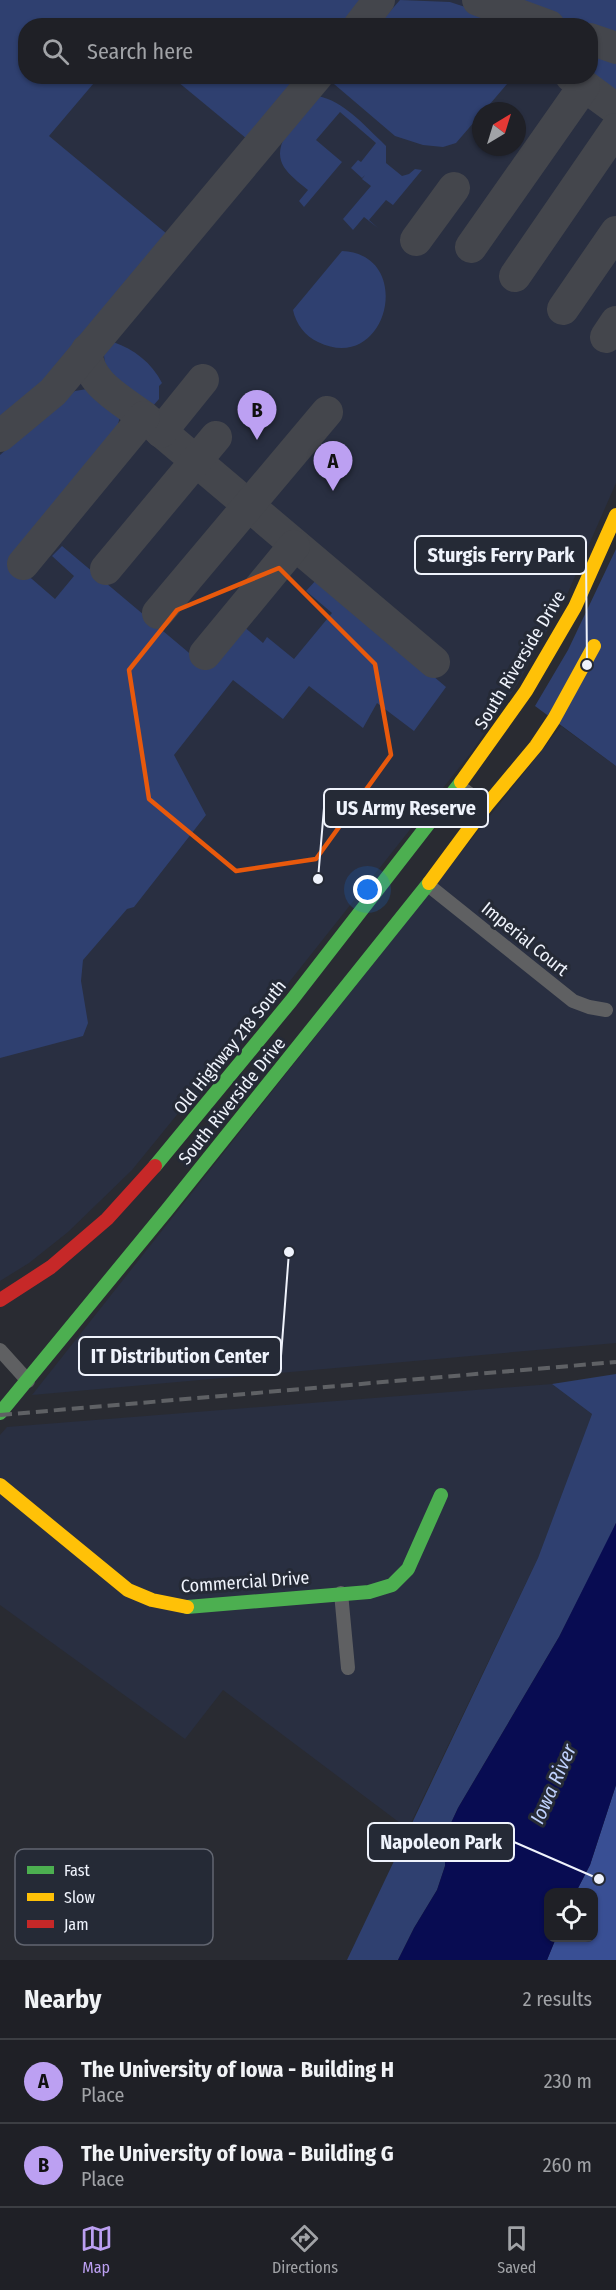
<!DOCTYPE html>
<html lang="en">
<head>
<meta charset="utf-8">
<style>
  body { margin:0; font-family:"Fira Sans Condensed",sans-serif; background:#27282e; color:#f1f3f6 }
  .controls { position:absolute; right:18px; bottom:18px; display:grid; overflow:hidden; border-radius:12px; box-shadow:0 2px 4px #0004 }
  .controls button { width:54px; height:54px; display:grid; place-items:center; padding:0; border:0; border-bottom:2px solid #3c3e43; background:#1f2026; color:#f1f3f6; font:30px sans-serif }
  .compass { position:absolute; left:472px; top:102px; width:54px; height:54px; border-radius:50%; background:#1f2026; box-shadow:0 2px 4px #0004; rotate:38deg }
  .you { position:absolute; left:368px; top:890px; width:21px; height:21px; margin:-15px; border:4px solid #fff; border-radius:50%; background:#1a73e8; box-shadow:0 0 0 9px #1a73e833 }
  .badge { display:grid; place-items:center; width:39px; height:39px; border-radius:50%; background:#bca0f2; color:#111; font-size:20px; font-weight:700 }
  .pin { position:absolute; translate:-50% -50px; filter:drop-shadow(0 2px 3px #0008) }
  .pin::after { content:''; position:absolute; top:32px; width:21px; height:18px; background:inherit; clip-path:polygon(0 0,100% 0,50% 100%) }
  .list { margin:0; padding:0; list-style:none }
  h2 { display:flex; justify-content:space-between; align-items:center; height:78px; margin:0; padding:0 24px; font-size:26px }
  h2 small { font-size:20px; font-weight:400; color:#a1a3a7 }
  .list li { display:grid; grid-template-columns:39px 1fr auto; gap:18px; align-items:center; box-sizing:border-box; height:84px; padding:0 24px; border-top:2px solid #3c3e43 }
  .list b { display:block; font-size:22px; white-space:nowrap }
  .list p { margin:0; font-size:20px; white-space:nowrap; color:#a1a3a7 }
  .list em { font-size:20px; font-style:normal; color:#a1a3a7 }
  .icon { flex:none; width:33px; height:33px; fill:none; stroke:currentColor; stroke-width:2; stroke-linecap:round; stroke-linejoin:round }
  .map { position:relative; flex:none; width:616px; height:1960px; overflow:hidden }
  .search { position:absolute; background:#1f2026; box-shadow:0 2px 4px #0004; left:18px; right:18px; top:18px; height:66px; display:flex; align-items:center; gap:15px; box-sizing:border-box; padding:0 21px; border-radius:24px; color:#a1a3a7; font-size:22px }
  .sheet { height:246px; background:#1f2026 }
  nav { display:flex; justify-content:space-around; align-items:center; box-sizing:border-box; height:84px; border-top:2px solid #3c3e43; background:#1f2026; font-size:16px; color:#a1a3a7 }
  nav a { display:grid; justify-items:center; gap:3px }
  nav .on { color:#bca0f2 }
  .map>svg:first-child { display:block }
  .built { fill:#292f41; fill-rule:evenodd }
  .green { fill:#2f4070 }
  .forest { fill:#394f94 }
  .water { fill:#080c52 }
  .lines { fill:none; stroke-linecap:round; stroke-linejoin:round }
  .taxiway { stroke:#44464c; stroke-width:32 }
  .street { stroke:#5f6062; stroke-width:14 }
  .fast { stroke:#4caf50; stroke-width:14 }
  .slow { stroke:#ffc107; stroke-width:14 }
  .jam { stroke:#c62828; stroke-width:14 }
  .rail { stroke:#5f6165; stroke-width:4; stroke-dasharray:12 6; stroke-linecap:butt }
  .marked { fill:none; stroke:#e8590c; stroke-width:4.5; stroke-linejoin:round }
  .labels { text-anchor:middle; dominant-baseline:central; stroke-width:6; stroke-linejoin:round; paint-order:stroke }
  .street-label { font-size:18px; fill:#eff3fc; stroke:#252a36 }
  .water-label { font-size:20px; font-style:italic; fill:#c0d2fd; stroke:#252a36 }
  .key { fill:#252a36; stroke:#626671; stroke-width:1.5 }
  .key-label { font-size:16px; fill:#eff3fc }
  .leader { fill:none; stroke:#eff3fc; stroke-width:2 }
  .callout-dot { fill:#eff3fc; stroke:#252a36; stroke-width:2 }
  .callout { fill:#252a36; stroke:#eff3fc; stroke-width:2 }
  .callout-label { font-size:20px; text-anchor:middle; font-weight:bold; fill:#eff3fc }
</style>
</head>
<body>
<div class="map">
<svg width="616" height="1960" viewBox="0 0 616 1960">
  <rect width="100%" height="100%" fill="#292b32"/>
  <!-- built -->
  <g class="built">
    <path d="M0,0H616V483L566,597L517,685L470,754L194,1102L180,1111L132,1170L68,1232L29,1263L0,1281ZM26,26H590V76H26ZM481,111H517V147H481Z"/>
    <path d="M561,726L616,766V1343L32,1395Z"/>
    <path d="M552,1384L592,1414L538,1558L408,1829L223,1690L185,1739L0,1605V1435L7,1427Z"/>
  </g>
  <!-- green -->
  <g class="green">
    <path d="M0,0H360L342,25L26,26V76L99,77L49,136L167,234L40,385L0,420Z"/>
    <path d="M400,0L450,2L520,25H378Z"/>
    <path d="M503,0H616V39L591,30L590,26L578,25Z"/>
    <path d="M591,50L616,58V98L587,77L590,76Z"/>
    <path d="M172,77H300L247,139Z"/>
    <path d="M334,77V76L513,77L484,111H481V114L456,143L443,147L423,145L395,136L334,84L332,81Z"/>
    <path d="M318,96C343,101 363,124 381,141L386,146V163L402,176L409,174L415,169L422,170L393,205L386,200L369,220L378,228L364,217L353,230L343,219L371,186L362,179L365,175L362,178L351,168L358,160L361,162L376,143L340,112L316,140L342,162L304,207L299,201L308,190C289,174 271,163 285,136Z"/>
    <path d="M342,251C416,254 388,376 318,342C305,336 296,324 293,310Z"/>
    <path d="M113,342C134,349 152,363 162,383L159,386V399L152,407L137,401L112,380L105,367L104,355Z"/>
    <path d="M87,389L94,391L122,409L117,428L9,559L55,599L74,576L52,556L62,546L207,668L243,626L263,643L267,637L294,659L332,613L306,591L318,578L446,687L414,731L377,703L363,728L309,686L283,719L233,680L174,755L206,815L134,907L127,909L83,960L81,981L88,1023L83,1036L0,1058V455L64,399L75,391Z"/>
    <path d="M616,549V766L535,706L568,650Z"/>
    <path d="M616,1374V1523L610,1537L559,1637L458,1808L445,1836V1866L437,1890L414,1928L398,1960H347L538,1558L592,1414L552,1384Z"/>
  </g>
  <!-- forest -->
  <path class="forest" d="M616,1785V1960H547L556,1938H594V1892H576L590,1865Z"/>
  <!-- water -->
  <path class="water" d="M616,1523V1785L590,1865L576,1892H548V1938H556L547,1960H398L414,1928L437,1890L445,1866V1836L458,1808L559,1637Z"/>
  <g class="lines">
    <!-- taxiway -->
    <g class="taxiway">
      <path d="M478,0L549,26"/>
      <path d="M359,26L379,0"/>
      <path d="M590,39L616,48"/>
      <path d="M571,76L616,109"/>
      <path d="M416,240L454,188"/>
      <path d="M471,247L584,86"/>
      <path d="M515,276L616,129"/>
      <path d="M563,309L616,232"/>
      <path d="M606,337L616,322"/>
      <path d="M87,350C85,382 122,400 144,417L434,662"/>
      <path d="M161,432L203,380"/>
      <path d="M0,436L53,392L317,76"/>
      <path d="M23,564L144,417"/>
      <path d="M106,569L216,437"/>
      <path d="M158,613L327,412"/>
      <path d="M205,654L294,546"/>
    </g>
    <!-- street -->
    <g class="street">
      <path d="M459,786L486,806"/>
      <path d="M428,885L573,1001L589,1007L606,1010"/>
      <path d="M0,1350L28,1381"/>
      <path d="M341,1593L348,1668"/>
    </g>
    <!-- fast -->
    <g class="fast">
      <path d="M155,1166L291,1001L461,782"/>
      <path d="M0,1413L167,1210L429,883"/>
      <path d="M187,1607L369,1592L392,1585L408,1569L441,1495"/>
    </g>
    <!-- slow -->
    <g class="slow">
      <path d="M461,782L526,691L575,607L616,515"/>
      <path d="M429,883L486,806L536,746L554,719L594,646"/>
      <path d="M0,1485L128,1590L152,1600L187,1607"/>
    </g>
    <!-- jam -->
    <path class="jam" d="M0,1300L51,1267L107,1219L155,1166"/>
    <!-- rail -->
    <path class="rail" d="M0,1415L616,1362"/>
  </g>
  <!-- marked area -->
  <path class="marked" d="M279,568L375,664L391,755L316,859L236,871L149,799L129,670L177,610Z"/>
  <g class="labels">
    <!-- street labels -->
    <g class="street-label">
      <text transform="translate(520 660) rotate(-59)">South Riverside Drive</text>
      <text transform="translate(525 939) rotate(39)">Imperial Court</text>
      <text transform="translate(230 1047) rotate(-51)">Old Highway 218 South</text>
      <text transform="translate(232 1101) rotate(-51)">South Riverside Drive</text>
      <text transform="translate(245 1582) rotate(-4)">Commercial Drive</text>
    </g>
    <!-- water labels -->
    <g class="water-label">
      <text transform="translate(553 1784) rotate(-66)">Iowa River</text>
    </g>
  </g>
  <!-- legend -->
  <rect x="15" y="1849" width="198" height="96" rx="9" class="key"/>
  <rect x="27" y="1866" width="27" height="8" fill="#4caf50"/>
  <rect x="27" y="1893" width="27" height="8" fill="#ffc107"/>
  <rect x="27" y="1920" width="27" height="8" fill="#c62828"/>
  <g class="key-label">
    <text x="64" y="1876">Fast</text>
    <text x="64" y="1903">Slow</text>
    <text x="64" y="1930">Jam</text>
  </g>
  <!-- callouts -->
  <path class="leader" d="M587 665L586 555M318 879L324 808M289 1252L281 1356M599 1879L514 1842"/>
  <g class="callout-dot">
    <circle cx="587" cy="665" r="6"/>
    <circle cx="318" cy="879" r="6"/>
    <circle cx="289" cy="1252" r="6"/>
    <circle cx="599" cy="1879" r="6"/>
  </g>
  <g class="callout">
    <rect x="415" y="536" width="171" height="38" rx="6"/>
    <rect x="324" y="789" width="164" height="38" rx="6"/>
    <rect x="79" y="1337" width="202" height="38" rx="6"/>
    <rect x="368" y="1823" width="146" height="38" rx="6"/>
  </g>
  <g class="callout-label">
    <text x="501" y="562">Sturgis Ferry Park</text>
    <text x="406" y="815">US Army Reserve</text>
    <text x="180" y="1363">IT Distribution Center</text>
    <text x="441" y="1849">Napoleon Park</text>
  </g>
</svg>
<div class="controls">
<button><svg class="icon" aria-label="locate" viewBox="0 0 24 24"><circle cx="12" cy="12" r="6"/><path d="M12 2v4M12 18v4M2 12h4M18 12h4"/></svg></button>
</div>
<svg class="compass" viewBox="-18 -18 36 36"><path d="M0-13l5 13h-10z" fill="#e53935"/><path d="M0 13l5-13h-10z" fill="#a1a3a7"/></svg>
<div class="you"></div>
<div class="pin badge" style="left:333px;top:491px">A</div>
<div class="pin badge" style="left:257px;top:440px">B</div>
<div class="search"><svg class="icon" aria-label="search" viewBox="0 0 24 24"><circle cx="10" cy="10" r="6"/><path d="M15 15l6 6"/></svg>Search here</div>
</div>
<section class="sheet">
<h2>Nearby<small>2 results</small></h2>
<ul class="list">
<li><span class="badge">A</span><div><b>The University of Iowa - Building H</b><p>Place</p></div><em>230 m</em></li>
<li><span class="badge">B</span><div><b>The University of Iowa - Building G</b><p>Place</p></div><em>260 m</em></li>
</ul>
</section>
<nav>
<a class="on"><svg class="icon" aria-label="map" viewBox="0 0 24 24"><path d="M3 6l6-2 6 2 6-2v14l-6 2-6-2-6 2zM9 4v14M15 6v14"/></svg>Map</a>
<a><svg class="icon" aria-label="directions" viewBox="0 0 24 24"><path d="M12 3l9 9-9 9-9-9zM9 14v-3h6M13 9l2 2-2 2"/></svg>Directions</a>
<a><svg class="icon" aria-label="saved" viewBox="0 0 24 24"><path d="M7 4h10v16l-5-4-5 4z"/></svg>Saved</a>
</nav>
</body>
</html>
